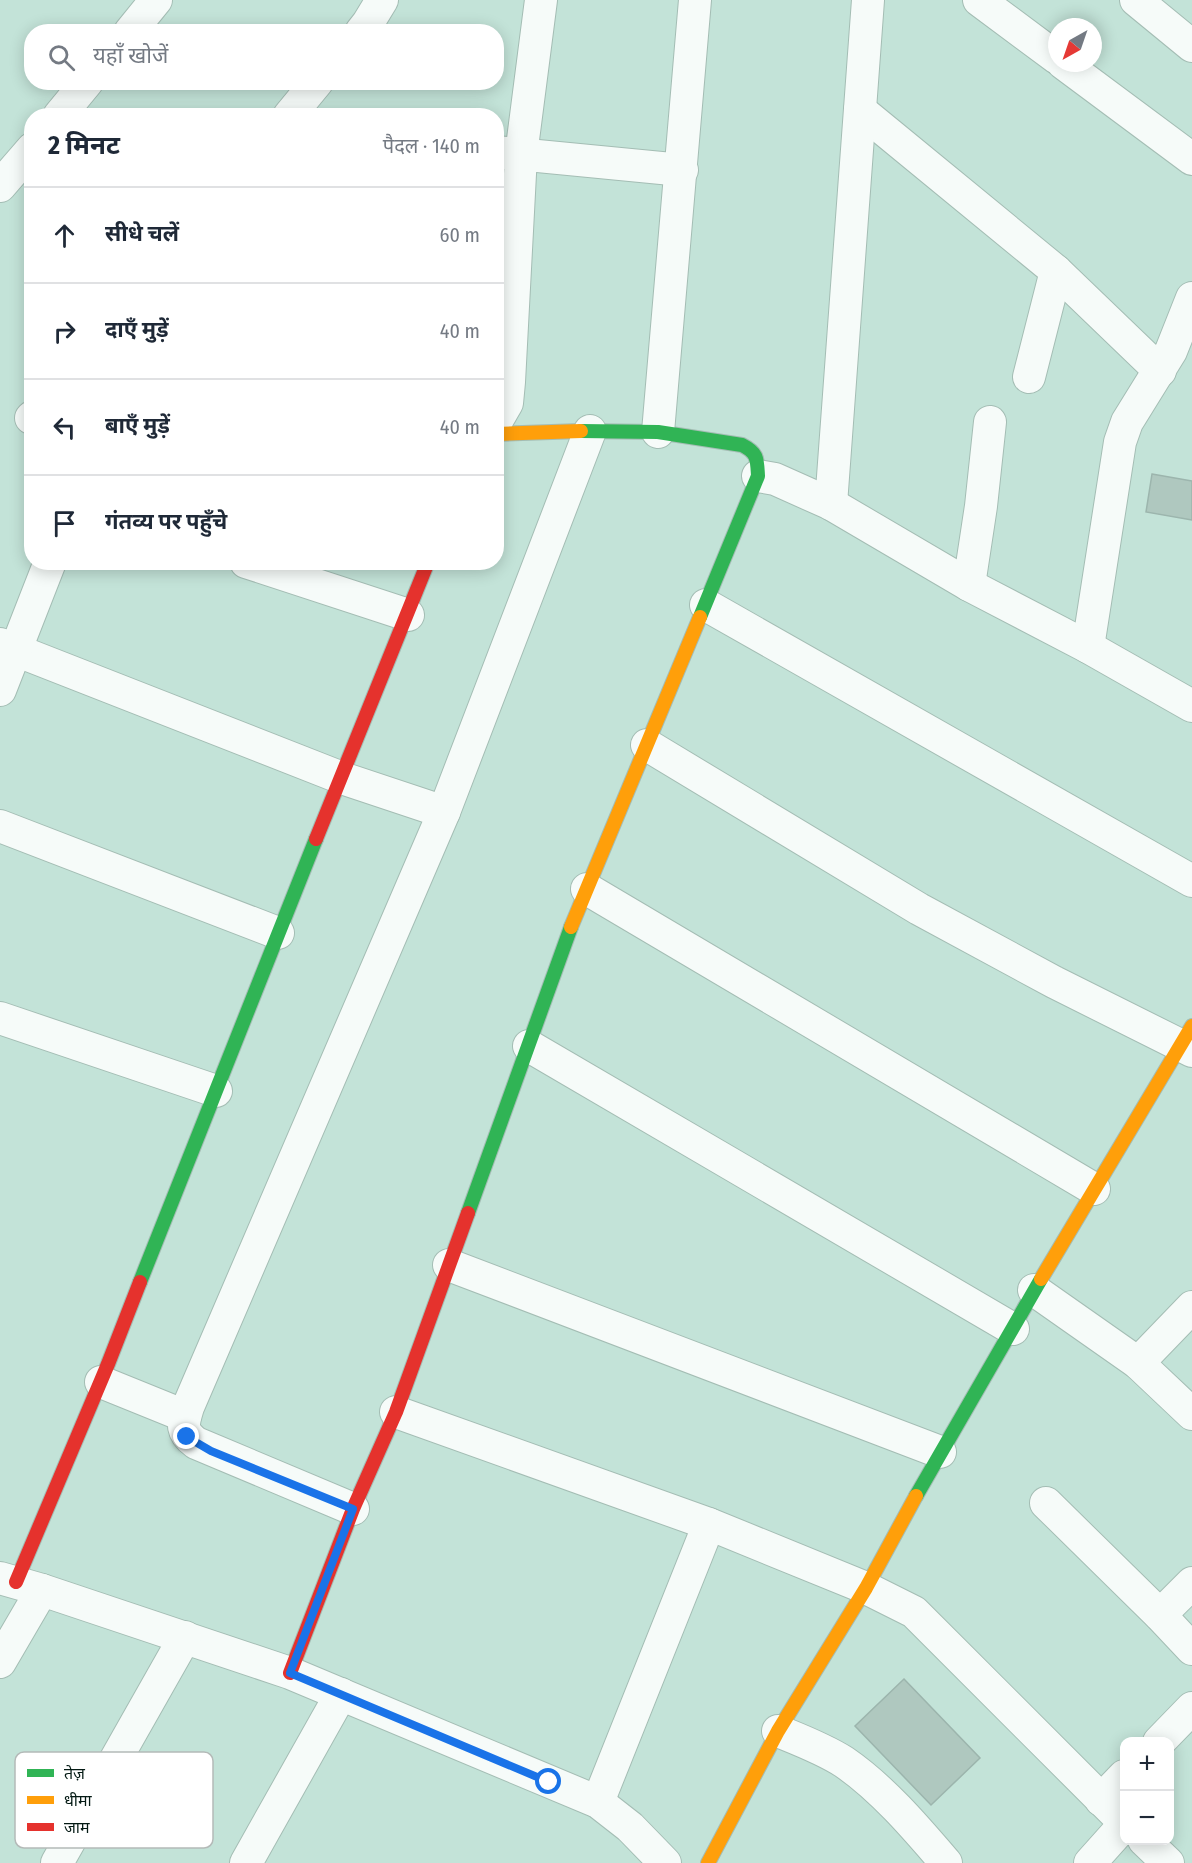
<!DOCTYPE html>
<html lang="hi">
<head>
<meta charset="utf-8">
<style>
  body { margin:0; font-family:"Fira Sans Condensed","Noto Sans Devanagari",sans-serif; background:#f6f6f7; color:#1f2937 }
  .controls { position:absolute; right:18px; bottom:18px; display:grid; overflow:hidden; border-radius:12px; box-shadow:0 3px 15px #0003 }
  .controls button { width:54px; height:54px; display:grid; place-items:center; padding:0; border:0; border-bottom:2px solid #e0e1e3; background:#fff; color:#1f2937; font:30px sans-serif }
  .compass { position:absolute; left:1048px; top:18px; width:54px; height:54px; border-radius:50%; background:#fff; box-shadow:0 3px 15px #0003; rotate:220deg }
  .stop { position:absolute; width:18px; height:18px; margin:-14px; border:4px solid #1a73e8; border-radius:50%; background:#fff }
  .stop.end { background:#1a73e8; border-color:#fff; box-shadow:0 2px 6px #0008 }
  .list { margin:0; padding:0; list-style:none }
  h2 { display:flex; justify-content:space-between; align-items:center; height:78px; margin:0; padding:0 24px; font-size:26px }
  h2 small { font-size:20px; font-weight:400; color:#747a83 }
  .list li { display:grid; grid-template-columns:39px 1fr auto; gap:18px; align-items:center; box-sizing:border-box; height:96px; padding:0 24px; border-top:2px solid #e0e1e3 }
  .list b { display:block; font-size:22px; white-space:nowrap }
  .list em { font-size:20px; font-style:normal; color:#747a83 }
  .icon { flex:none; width:33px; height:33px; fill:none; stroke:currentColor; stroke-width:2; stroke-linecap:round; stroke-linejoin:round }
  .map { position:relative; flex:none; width:1192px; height:1863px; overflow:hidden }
  .search { position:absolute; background:#fff; box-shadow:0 3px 15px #0003; left:24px; top:24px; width:480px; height:66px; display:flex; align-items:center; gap:15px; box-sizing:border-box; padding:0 21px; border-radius:24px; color:#747a83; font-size:22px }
  .panel { position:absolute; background:#fff; box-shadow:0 3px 15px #0003; left:24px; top:108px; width:480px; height:462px; border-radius:24px }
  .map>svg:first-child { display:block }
  .building { fill:#afc8bf; stroke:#9cb5ad; stroke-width:1.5 }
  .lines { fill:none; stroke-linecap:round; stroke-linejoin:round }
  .street-casing { stroke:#a4bdb4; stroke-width:34 }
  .fast-casing { stroke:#a4bdb4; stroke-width:16 }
  .slow-casing { stroke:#a4bdb4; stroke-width:16 }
  .jam-casing { stroke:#a4bdb4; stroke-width:16 }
  .street { stroke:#f6fbf9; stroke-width:32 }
  .fast { stroke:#30b455; stroke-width:14 }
  .slow { stroke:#ff9f0a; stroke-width:14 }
  .jam { stroke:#e5322d; stroke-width:14 }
  .route { stroke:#1a73e8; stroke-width:8 }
  .key { fill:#fff; stroke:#b4bab8; stroke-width:1.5 }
  .key-label { font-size:16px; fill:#041a14 }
</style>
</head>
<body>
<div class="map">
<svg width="1192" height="1863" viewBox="0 0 1192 1863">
  <rect width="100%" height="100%" fill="#c3e3d8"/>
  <!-- building -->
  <g class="building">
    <path d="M1152,474L1192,481V520L1146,512Z"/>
    <path d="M904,1679L980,1758L931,1805L855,1726Z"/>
  </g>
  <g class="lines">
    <defs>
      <g id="street">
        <path d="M979,0L1057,58"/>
        <path d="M1136,0L1192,46"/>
        <path d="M130,32L156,0"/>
        <path d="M361,32L368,23L382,0"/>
        <path d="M1063,63L1192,159"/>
        <path d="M860,110L1056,271L1160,371"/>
        <path d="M59,116L87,82"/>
        <path d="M289,116L317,82"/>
        <path d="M496,152L682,170"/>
        <path d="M0,186L32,149"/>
        <path d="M1029,377L1056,271"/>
        <path d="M31,418L32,417"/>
        <path d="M496,422L507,403L509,382L521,155L541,0"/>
        <path d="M658,432L695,0"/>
        <path d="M758,476L775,479L831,504L969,585L1088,647L1192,706"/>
        <path d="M831,504L868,0"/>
        <path d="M246,562L408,615"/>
        <path d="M969,585L981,506L990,422"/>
        <path d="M706,605L1192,881"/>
        <path d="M0,644L342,778L444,812"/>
        <path d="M1088,647L1120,442L1127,422L1171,351L1192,298"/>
        <path d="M0,690L50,562"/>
        <path d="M647,745L919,909L1054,982L1192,1051"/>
        <path d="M0,826L278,933"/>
        <path d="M587,889L1094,1189"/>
        <path d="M0,1018L216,1091"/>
        <path d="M529,1046L1013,1329"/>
        <path d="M449,1265L940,1452"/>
        <path d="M1034,1290L1138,1363L1192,1414"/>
        <path d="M1138,1363L1192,1307"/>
        <path d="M101,1382L185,1416"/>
        <path d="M396,1412L709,1524L866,1588L914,1612L1124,1822"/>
        <path d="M1046,1503L1160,1615L1192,1649"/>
        <path d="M353,1509L196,1443C180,1431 183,1424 188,1407L444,812L590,431"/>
        <path d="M0,1578L42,1590L290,1673L598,1802L630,1827L665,1863"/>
        <path d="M1160,1615L1192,1583"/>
        <path d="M0,1662L42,1590"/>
        <path d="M778,1731C800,1740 824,1749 844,1762C882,1788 916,1828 946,1863"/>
        <path d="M1159,1742L1192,1708"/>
        <path d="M1101,1800L1124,1776"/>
        <path d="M598,1802L709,1524"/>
        <path d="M1144,1840L1168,1863"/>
        <path d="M57,1863L185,1637"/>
        <path d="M246,1863L341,1694"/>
        <path d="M1090,1863L1124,1825"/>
      </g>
      <g id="fast">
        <path d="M581,431L658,432L742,445C758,453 757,459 758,476L700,617"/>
        <path d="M468,1213L571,927"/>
        <path d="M140,1282L316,839"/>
        <path d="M916,1496L1041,1279"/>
      </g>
      <g id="slow">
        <path d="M496,434L581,431"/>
        <path d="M571,927L700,617"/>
        <path d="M1041,1279L1192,1026"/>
        <path d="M708,1863L778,1731L866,1588L916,1496"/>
      </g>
      <g id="jam">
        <path d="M316,839L428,562"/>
        <path d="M16,1582L108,1364L140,1282"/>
        <path d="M290,1673L353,1509L396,1412L468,1213"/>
      </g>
    </defs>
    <!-- street casing -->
    <use href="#street" class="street-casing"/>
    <!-- fast casing -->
    <use href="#fast" class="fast-casing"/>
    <!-- slow casing -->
    <use href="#slow" class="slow-casing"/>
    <!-- jam casing -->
    <use href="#jam" class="jam-casing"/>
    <!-- street -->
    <use href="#street" class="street"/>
    <!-- fast -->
    <use href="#fast" class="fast"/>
    <!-- slow -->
    <use href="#slow" class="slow"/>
    <!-- jam -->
    <use href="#jam" class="jam"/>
  </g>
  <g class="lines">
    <!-- route -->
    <path class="route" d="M187,1437L211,1451L353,1509L290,1673L549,1782"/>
  </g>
  <!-- legend -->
  <rect x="15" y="1752" width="198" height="96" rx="9" class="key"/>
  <rect x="27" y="1769" width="27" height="8" fill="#30b455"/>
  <rect x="27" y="1796" width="27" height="8" fill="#ff9f0a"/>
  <rect x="27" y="1823" width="27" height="8" fill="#e5322d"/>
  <g class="key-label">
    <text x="64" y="1779">तेज़</text>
    <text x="64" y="1806">धीमा</text>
    <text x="64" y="1833">जाम</text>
  </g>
</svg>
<div class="controls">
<button>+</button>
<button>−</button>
</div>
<svg class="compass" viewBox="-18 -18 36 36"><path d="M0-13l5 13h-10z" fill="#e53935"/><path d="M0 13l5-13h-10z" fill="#747a83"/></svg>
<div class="stop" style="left:549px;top:1782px"></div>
<div class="stop end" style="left:187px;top:1437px"></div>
<div class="search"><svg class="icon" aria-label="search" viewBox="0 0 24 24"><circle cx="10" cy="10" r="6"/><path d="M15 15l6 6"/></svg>यहाँ खोजें</div>
<section class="panel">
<h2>2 मिनट<small>पैदल · 140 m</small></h2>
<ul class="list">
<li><svg class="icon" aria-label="ahead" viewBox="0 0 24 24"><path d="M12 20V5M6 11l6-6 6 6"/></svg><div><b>सीधे चलें</b></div><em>60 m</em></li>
<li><svg class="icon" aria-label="right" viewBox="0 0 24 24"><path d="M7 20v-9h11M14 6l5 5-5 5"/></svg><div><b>दाएँ मुड़ें</b></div><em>40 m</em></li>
<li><svg class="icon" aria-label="left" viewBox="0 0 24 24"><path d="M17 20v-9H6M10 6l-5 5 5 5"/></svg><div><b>बाएँ मुड़ें</b></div><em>40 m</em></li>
<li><svg class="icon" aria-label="arrive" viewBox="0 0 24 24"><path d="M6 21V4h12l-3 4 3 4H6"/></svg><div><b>गंतव्य पर पहुँचे</b></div></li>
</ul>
</section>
</div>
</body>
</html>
